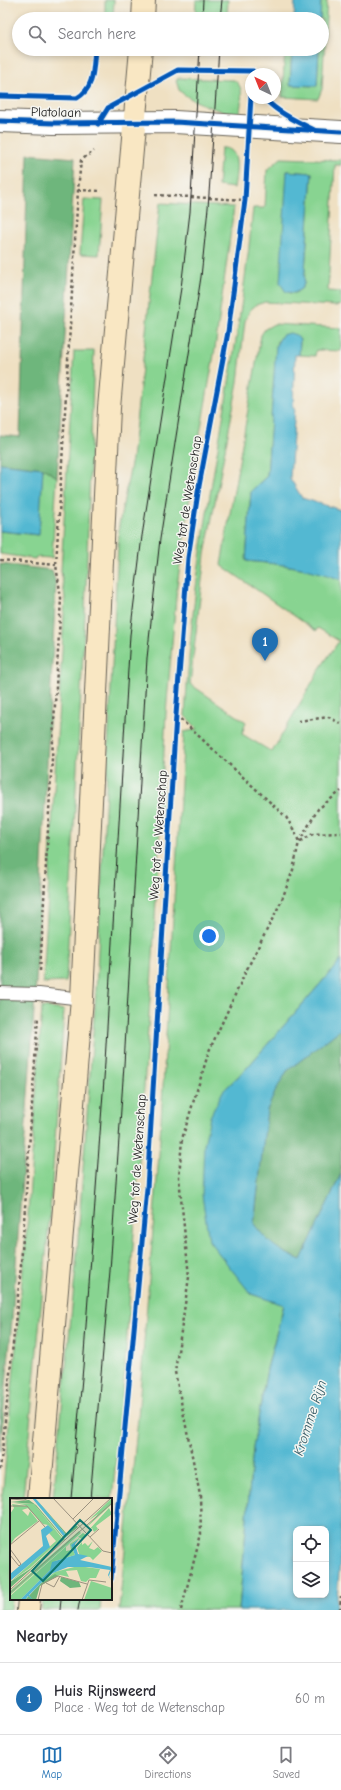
<!DOCTYPE html>
<html lang="en">
<head>
<meta charset="utf-8">
<style>
  body { margin:0; font-family:"Comic Neue",sans-serif; background:#f2f2f3; color:#2b2b33 }
  .controls { position:absolute; right:12px; bottom:12px; display:grid; overflow:hidden; border-radius:8px; box-shadow:0 2px 6px #0003 }
  .controls button { width:36px; height:36px; display:grid; place-items:center; padding:0; border:0; border-bottom:1px solid #e1e1e2; background:#fff; color:#2b2b33; font:20px sans-serif }
  .compass { position:absolute; left:245px; top:68px; width:36px; height:36px; border-radius:50%; background:#fff; box-shadow:0 2px 6px #0003; rotate:317deg }
  .you { position:absolute; left:209px; top:936px; width:14px; height:14px; margin:-10px; border:3px solid #fff; border-radius:50%; background:#1a73e8; box-shadow:0 0 0 6px #1a73e833 }
  .badge { display:grid; place-items:center; width:26px; height:26px; border-radius:50%; background:#1f6fb2; color:#fff; font-size:13px; font-weight:700 }
  .pin { position:absolute; translate:-50% -33px; filter:drop-shadow(0 1px 2px #0008) }
  .pin::after { content:''; position:absolute; top:21px; width:14px; height:12px; background:inherit; clip-path:polygon(0 0,100% 0,50% 100%) }
  .list { margin:0; padding:0; list-style:none }
  h2 { display:flex; justify-content:space-between; align-items:center; height:52px; margin:0; padding:0 16px; font-size:17px }
  h2 small { font-size:13px; font-weight:400; color:#7c7c81 }
  .list li { display:grid; grid-template-columns:26px 1fr auto; gap:12px; align-items:center; box-sizing:border-box; height:72px; padding:0 16px; border-top:1px solid #e1e1e2 }
  .list b { display:block; font-size:15px; white-space:nowrap }
  .list p { margin:0; font-size:13px; white-space:nowrap; color:#7c7c81 }
  .list em { font-size:13px; font-style:normal; color:#7c7c81 }
  .icon { flex:none; width:22px; height:22px; fill:none; stroke:currentColor; stroke-width:2; stroke-linecap:round; stroke-linejoin:round }
  .map { position:relative; flex:none; width:341px; height:1610px; overflow:hidden }
  .search { position:absolute; background:#fff; box-shadow:0 2px 6px #0003; left:12px; right:12px; top:12px; height:44px; display:flex; align-items:center; gap:10px; box-sizing:border-box; padding:0 14px; border-radius:22px; color:#7c7c81; font-size:15px }
  .sheet { height:124px; background:#fff }
  nav { display:flex; justify-content:space-around; align-items:center; box-sizing:border-box; height:56px; border-top:1px solid #e1e1e2; background:#fff; font-size:11px; color:#7c7c81 }
  nav a { display:grid; justify-items:center; gap:2px }
  nav .on { color:#1f6fb2 }
  .map>svg:first-child { display:block }
  .green { fill:#88d491; stroke:#527856; fill-rule:evenodd }
  .forest { fill:#6eb67b; stroke:#45694c }
  .water { fill:#53b8d2; stroke:#386a77; fill-rule:evenodd }
  .lines { fill:none; stroke-linecap:round; stroke-linejoin:round }
  .service-casing { stroke:#666156; stroke-width:14 }
  .minor-casing { stroke:#666156; stroke-width:24 }
  .secondary-casing { stroke:#666156; stroke-width:24 }
  .path { stroke:#666156; stroke-width:2.5; stroke-dasharray:3 3; stroke-linecap:butt }
  .service { stroke:#fff; stroke-width:12 }
  .minor { stroke:#fff; stroke-width:22 }
  .secondary { stroke:#f9e7c3; stroke-width:22 }
  .tram { stroke:#1c1c1c; stroke-width:1 }
  .cycleway-casing { stroke:#f6f6f2; stroke-width:8 }
  .cycleway { stroke:#0057b8; stroke-width:5 }
  .labels { text-anchor:middle; dominant-baseline:central; stroke-width:3; stroke-linejoin:round; paint-order:stroke }
  .street-label { font-size:13px; fill:#1c1c1c; stroke:#f6f6f2 }
  .water-label { font-size:14px; font-style:italic; fill:#325a65; stroke:#f6f6f2 }
  .inset-road { fill:none; stroke:#9b9280; stroke-width:1 }
  .view { fill:#0f766e; fill-opacity:0.15; stroke:#0f766e; stroke-width:2 }
  .inset-edge { fill:none; stroke:#1c1c1c; stroke-width:2 }
</style>
</head>
<body>
<div class="map">
<svg width="341" height="1610" viewBox="0 0 341 1610">
  <rect width="100%" height="100%" fill="#f6f6f2"/>
  <filter id="ink" filterUnits="userSpaceOnUse"><feTurbulence type="fractalNoise" baseFrequency=".025" numOctaves="2"/><feDisplacementMap in="SourceGraphic" scale="8" xChannelSelector="R" yChannelSelector="G"/><feConvolveMatrix kernelMatrix="1 2 1 2 8 2 1 2 1" color-interpolation-filters="sRGB"/></filter>
  <filter id="wash" filterUnits="userSpaceOnUse"><feTurbulence type="fractalNoise" baseFrequency=".012" numOctaves="4" result="noise"/><feDisplacementMap in="SourceGraphic" scale="16" xChannelSelector="R" yChannelSelector="G"/><feGaussianBlur stdDeviation="0.9" result="paint"/><feColorMatrix in="noise" values="0 0 0 0 0 0 0 0 0 0 0 0 0 0 0 0 0 1.4 0 .05"/><feComposite in="paint" operator="in"/></filter>
  <g filter="url(#wash)">
    <rect width="100%" height="100%" fill="#efe0c2"/>
    <!-- green -->
    <g class="green">
      <path d="M105,0H114L113,19H105Z"/>
      <path d="M196,0H228L227,19H195Z"/>
      <path d="M321,0H327L322,89L318,99L282,97L285,49H292L290,85L317,86L319,49H322V19H320Z"/>
      <path d="M178,78L234,80C245,87 241,101 240,113C228,116 187,100 179,90C178,87 177,83 176,81Z"/>
      <path d="M221,148C242,146 236,174 234,188L218,186Z"/>
      <path d="M281,158L341,160V165H335L328,291L341,292V305L335,306L265,302L256,305L250,310L245,321L238,382L205,554L190,684L246,722L242,734L272,752L321,667L339,641L318,628L316,631L221,565L261,335L265,329L274,324L341,328V351L316,350L315,356L299,355L300,340L277,341L267,476L251,491L246,561L278,564L319,571L341,580V960L246,1069L223,1091L251,1294L284,1304L267,1369L253,1448L239,1610H119L138,1418L159,1154L184,732L198,729L185,716C188,666 192,615 199,565C216,446 242,328 253,208H265L267,170ZM287,171L312,173L304,284L302,288L295,293H289Z"/>
      <path d="M84,199L103,200L99,255L80,254Z"/>
      <path d="M160,203L234,207L215,349L195,462L177,586L166,713L153,956L124,1379L111,1510V1499H53L76,1266L96,991L119,525L132,459Z"/>
      <path d="M74,351H94L85,614L66,982L43,983L65,598L61,571Z"/>
      <path d="M43,468L57,477L52,558L36,557L35,559L0,554V531L38,535Z"/>
      <path d="M42,1007L64,1010L50,1212L23,1499H11L12,1599L11,1610H0V1521L28,1214Z"/>
      <path d="M43,1599H101L100,1610H41Z"/>
    </g>
    <!-- forest -->
    <g class="forest">
      <path d="M28,154L75,158L57,477L43,468L0,463V435L20,437Z"/>
      <path d="M0,564L52,570L56,584L36,982L12,1320L0,1451Z"/>
      <path d="M341,1029V1174L301,1260C277,1250 270,1246 254,1225L267,1110L276,1089L287,1071Z"/>
    </g>
    <!-- water -->
    <g class="water">
      <path d="M295,0H321L320,19H294Z"/>
      <path d="M292,49H319L317,86L290,85Z"/>
      <path d="M287,171L312,173L304,284L302,288L295,293L286,292L280,283Z"/>
      <path d="M290,333L296,335L300,340L299,355H295L293,407H295L290,478L302,498L341,510V580C309,567 280,564 246,561L251,491L267,476L276,345L282,335Z"/>
      <path d="M0,463L43,468L39,535L0,531Z"/>
      <path d="M341,960V1029L287,1071L276,1090L267,1110L254,1224C269,1244 279,1251 301,1260L341,1174V1548L336,1610H239L253,1448L267,1369L284,1305L251,1294L209,1241L202,1195L204,1145L210,1117L223,1091L246,1069ZM296,1529H326V1595H296Z"/>
    </g>
  </g>
  <g filter="url(#ink)">
    <g class="lines">
      <defs>
        <path id="service" d="M0,993L39,994L82,999"/>
        <path id="minor" d="M0,121L54,123L175,122L341,132"/>
        <g id="secondary">
          <path d="M143,19L144,0"/>
          <path d="M39,1499L82,999L109,408L141,49"/>
          <path d="M28,1610L29,1599"/>
        </g>
      </defs>
      <!-- service casing -->
      <use href="#service" class="service-casing"/>
      <!-- minor casing -->
      <use href="#minor" class="minor-casing"/>
      <!-- secondary casing -->
      <use href="#secondary" class="secondary-casing"/>
      <!-- path -->
      <g class="path">
        <path d="M168,51L251,53"/>
        <path d="M78,190L102,191"/>
        <path d="M155,195L245,200"/>
        <path d="M0,560L56,565"/>
        <path d="M176,715L286,817L295,832L299,842L313,834L341,833"/>
        <path d="M298,721L329,717L341,724"/>
        <path d="M40,971L61,598L56,565L78,190L81,160L94,151"/>
        <path d="M0,1470L21,1266L38,1016"/>
        <path d="M181,1610L201,1534L200,1495L175,1372L189,1277L179,1177L182,1139L209,1051L247,969L281,902L293,870L299,842L318,809L341,791"/>
        <path d="M340,1610L341,1596"/>
      </g>
      <!-- service -->
      <use href="#service" class="service"/>
      <!-- minor -->
      <use href="#minor" class="minor"/>
      <!-- secondary -->
      <use href="#secondary" class="secondary"/>
      <!-- tram -->
      <g class="tram">
        <path d="M202,19L203,0"/>
        <path d="M220,19L222,0"/>
        <path d="M71,1499L83,1367L104,1079L130,635L142,536L181,288L190,212L200,49"/>
        <path d="M90,1499L110,1271L124,1065L147,658L160,539L201,277L208,208L219,49"/>
        <path d="M60,1610L61,1599"/>
        <path d="M78,1610L80,1599"/>
      </g>
      <defs>
        <g id="cycleway">
          <path d="M0,96L77,98C95,88 93,68 95,49"/>
          <path d="M264,98C278,113 296,121 314,130"/>
          <path d="M0,121L54,123L175,122L341,132"/>
          <path d="M98,124L108,108L178,70L253,71"/>
          <path d="M111,1579L147,1188L176,715L188,558L199,486L228,332L245,200L251,96"/>
        </g>
      </defs>
      <!-- cycleway casing -->
      <use href="#cycleway" class="cycleway-casing"/>
      <!-- cycleway -->
      <use href="#cycleway" class="cycleway"/>
    </g>
  </g>
  <g class="labels">
    <!-- street labels -->
    <g class="street-label">
      <text transform="translate(56 112) rotate(1)">Platolaan</text>
      <text transform="translate(187 500) rotate(-81)">Weg tot de Wetenschap</text>
      <text transform="translate(158 835) rotate(-86)">Weg tot de Wetenschap</text>
      <text transform="translate(137 1159) rotate(-86)">Weg tot de Wetenschap</text>
    </g>
    <!-- water labels -->
    <g class="water-label">
      <text transform="translate(310 1418) rotate(-72)">Kromme Rijn</text>
    </g>
  </g>
  <!-- overview -->
  <g transform="translate(10 1498)">
    <rect width="102" height="102" fill="#efe0c2"/>
    <path d="M102,0V6L76,30L88,16L78,23ZM4,5L24,6L52,40L20,70L0,84L46,43L39,35L42,32L38,27L33,26L15,7ZM2,6L16,8L18,10L12,12L18,18L20,13L28,23L5,40L0,47V16L4,10ZM99,10L102,16L86,28L88,31L84,34L82,30L77,34ZM69,33L71,35L0,97V93ZM73,35L76,37L72,41L68,39L56,49V53L61,52L60,46L69,40L71,44L69,41L61,47L65,57L45,63L40,72L10,102H0V98L59,46ZM83,43L79,50L84,52L88,49L92,53L80,65L83,62L80,59L70,58L67,50L72,44V47L75,45L78,48ZM68,68L90,71L86,80H80L76,84L71,83L67,72L56,73L59,79L50,77L30,86L45,74ZM81,83L102,90V102H74Z" fill="#88d491"/>
    <path d="M25,0L57,36L66,27L68,29L57,38ZM19,2L26,7L55,41L0,90V84L20,71L53,40L24,6L0,4ZM45,76L48,78L30,88L26,102H15L30,86ZM51,79L69,84L71,89L60,90L50,83Z" fill="#6eb67b"/>
    <path d="M22,0H25L33,9L57,38L55,40ZM38,27L43,32L36,38L40,49L0,83V76L33,48L31,32ZM69,41L65,46L68,56L78,58L70,62L102,69L99,78L102,84L98,77L100,72L79,69L77,78L79,69H58L43,75L30,86L19,97L23,102L18,98L15,102H10L40,72L42,64L65,57L61,47Z" fill="#53b8d2"/>
    <path class="inset-road" d="M43,0L93,53L102,55M0,1L14,2L19,0M0,8H17L35,29M63,21L84,0M80,39L89,31M0,47L29,23M0,51L11,66L9,68L0,57M36,85L44,89L50,78M0,92L101,0M0,95L102,5M28,102L32,86L48,78L77,86M72,102L79,82L96,84"/>
    <path class="view" d="M70,22L81,32L33,83L22,73Z"/>
    <rect width="102" height="102" class="inset-edge"/>
  </g>
</svg>
<div class="controls">
<button><svg class="icon" aria-label="locate" viewBox="0 0 24 24"><circle cx="12" cy="12" r="6"/><path d="M12 2v4M12 18v4M2 12h4M18 12h4"/></svg></button>
<button><svg class="icon" aria-label="layers" viewBox="0 0 24 24"><path d="M12 4l9 5-9 5-9-5zM3 14l9 5 9-5"/></svg></button>
</div>
<svg class="compass" viewBox="-18 -18 36 36"><path d="M0-13l5 13h-10z" fill="#e53935"/><path d="M0 13l5-13h-10z" fill="#7c7c81"/></svg>
<div class="you"></div>
<div class="pin badge" style="left:265px;top:661px">1</div>
<div class="search"><svg class="icon" aria-label="search" viewBox="0 0 24 24"><circle cx="10" cy="10" r="6"/><path d="M15 15l6 6"/></svg>Search here</div>
</div>
<section class="sheet">
<h2>Nearby<small></small></h2>
<ul class="list">
<li><span class="badge">1</span><div><b>Huis Rijnsweerd</b><p>Place · Weg tot de Wetenschap</p></div><em>60 m</em></li>
</ul>
</section>
<nav>
<a class="on"><svg class="icon" aria-label="map" viewBox="0 0 24 24"><path d="M3 6l6-2 6 2 6-2v14l-6 2-6-2-6 2zM9 4v14M15 6v14"/></svg>Map</a>
<a><svg class="icon" aria-label="directions" viewBox="0 0 24 24"><path d="M12 3l9 9-9 9-9-9zM9 14v-3h6M13 9l2 2-2 2"/></svg>Directions</a>
<a><svg class="icon" aria-label="saved" viewBox="0 0 24 24"><path d="M7 4h10v16l-5-4-5 4z"/></svg>Saved</a>
</nav>
</body>
</html>
